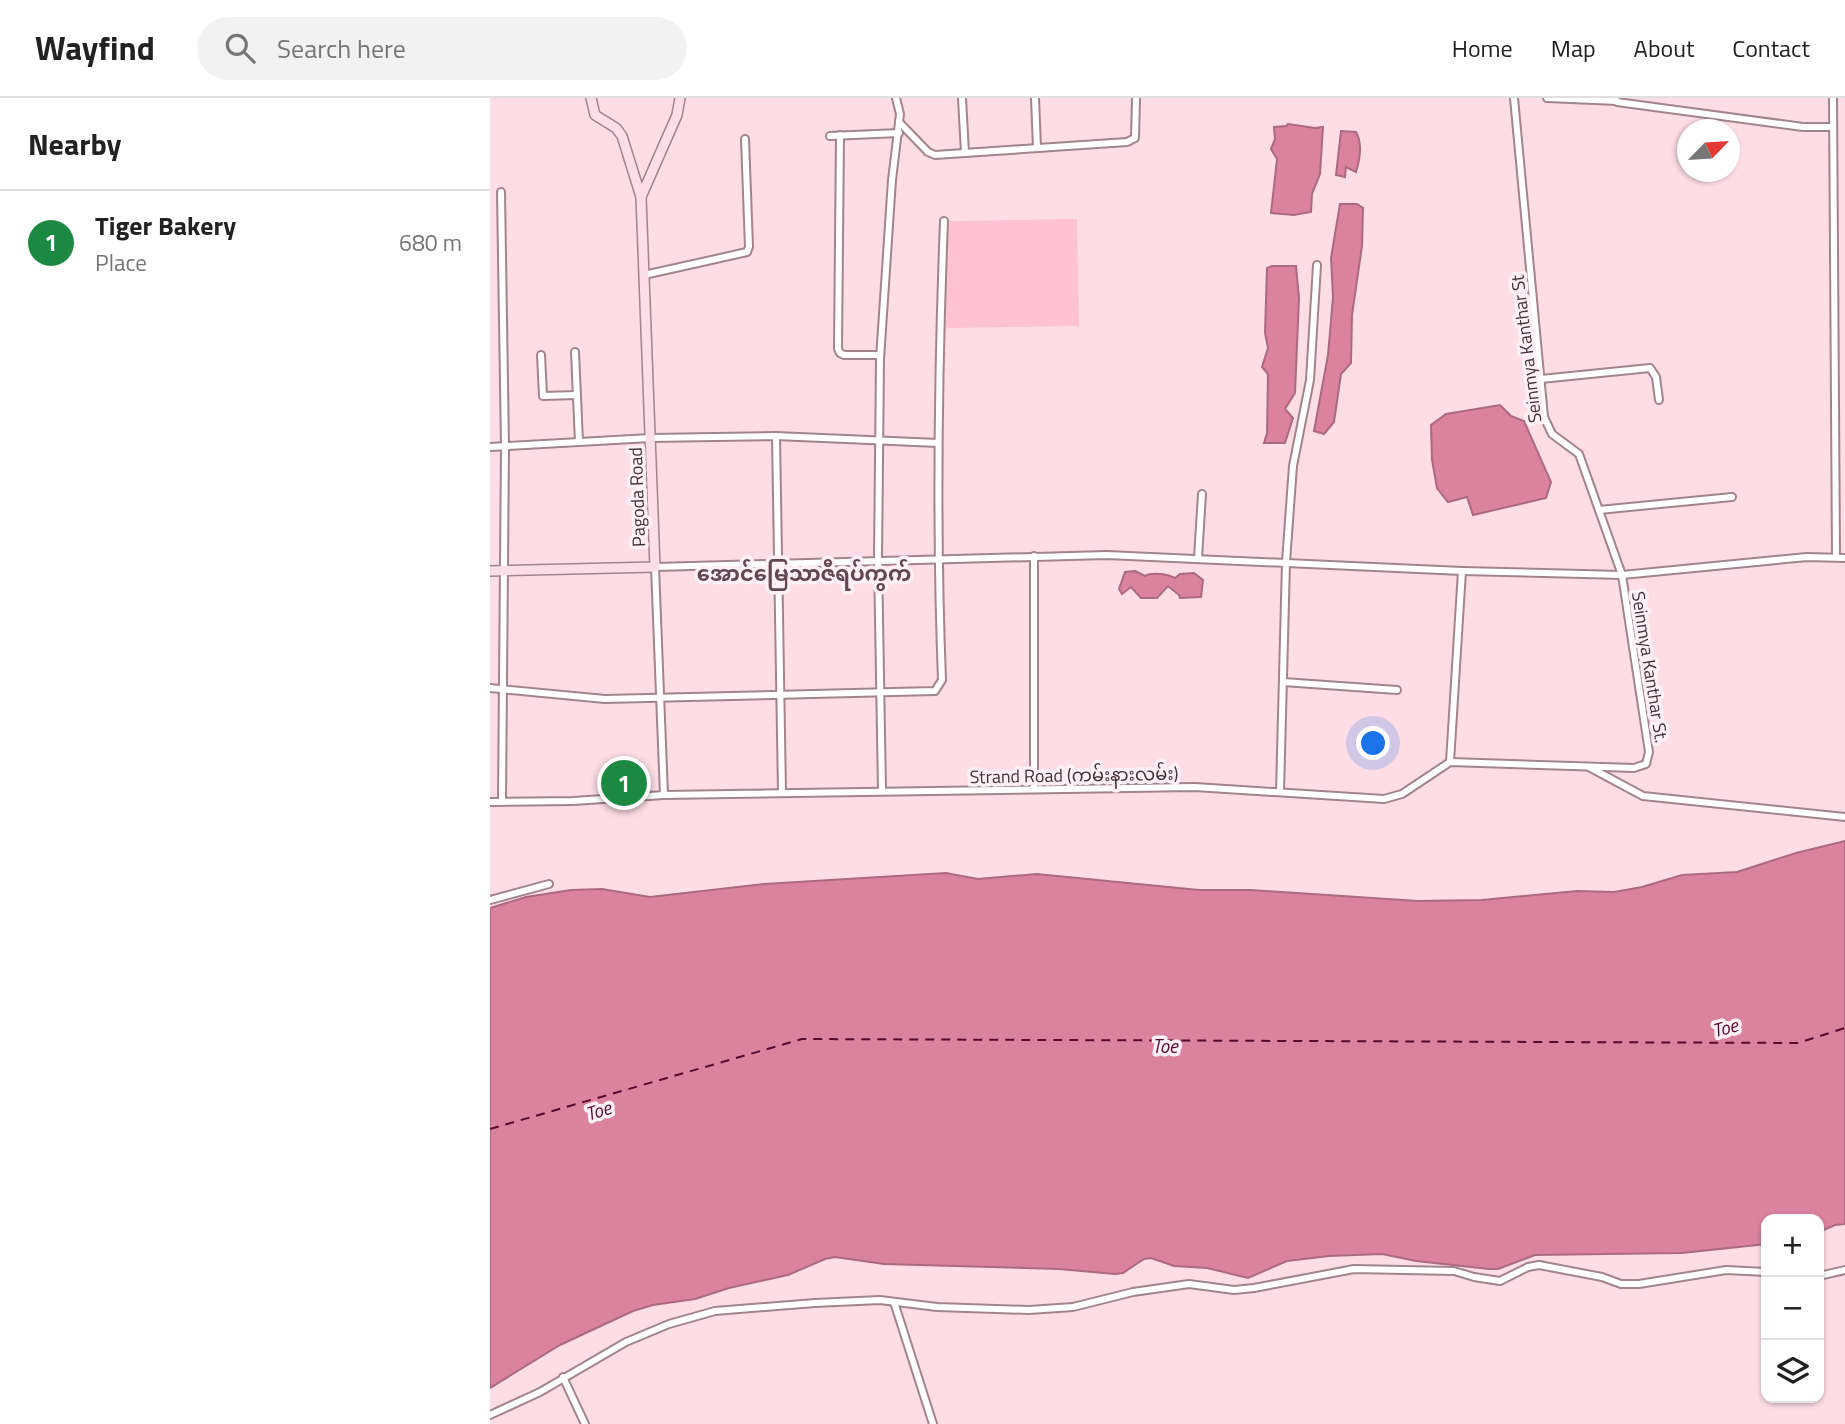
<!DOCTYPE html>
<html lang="en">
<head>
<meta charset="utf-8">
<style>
  body { margin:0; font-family:"Titillium Web","Noto Sans Myanmar",sans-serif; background:#f2f2f2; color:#222 }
  .controls { position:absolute; right:21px; bottom:21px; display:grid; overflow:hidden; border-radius:14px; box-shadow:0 2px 5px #0004 }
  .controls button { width:63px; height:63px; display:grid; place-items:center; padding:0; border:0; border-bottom:2px solid #e0e0e0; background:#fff; color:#222; font:35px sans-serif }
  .compass { position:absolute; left:1187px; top:21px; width:63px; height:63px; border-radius:50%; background:#fff; box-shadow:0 2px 5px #0004; rotate:65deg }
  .you { position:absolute; left:884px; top:646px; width:24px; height:24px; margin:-18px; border:5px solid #fff; border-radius:50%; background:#1a73e8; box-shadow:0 0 0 10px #1a73e833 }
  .badge { display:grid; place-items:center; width:46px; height:46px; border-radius:50%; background:#1b8941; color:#fff; font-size:23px; font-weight:700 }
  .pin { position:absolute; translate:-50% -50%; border:4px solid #fff; box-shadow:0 2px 7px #0006 }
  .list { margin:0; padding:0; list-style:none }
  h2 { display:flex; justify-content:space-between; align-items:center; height:91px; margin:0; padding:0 28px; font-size:30px }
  h2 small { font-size:23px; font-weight:400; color:#767676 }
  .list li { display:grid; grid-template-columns:46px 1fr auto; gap:21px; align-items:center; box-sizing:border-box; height:105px; padding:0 28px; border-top:2px solid #e0e0e0 }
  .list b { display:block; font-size:26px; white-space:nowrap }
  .list p { margin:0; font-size:23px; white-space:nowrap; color:#767676 }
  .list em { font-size:23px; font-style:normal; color:#767676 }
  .icon { flex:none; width:38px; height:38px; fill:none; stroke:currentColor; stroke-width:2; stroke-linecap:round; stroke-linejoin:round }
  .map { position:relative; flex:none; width:1355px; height:1326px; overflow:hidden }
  header { display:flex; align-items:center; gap:42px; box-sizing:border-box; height:98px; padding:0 35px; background:#fff; border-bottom:2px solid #e0e0e0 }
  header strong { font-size:33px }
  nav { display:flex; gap:38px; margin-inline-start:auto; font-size:24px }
  .search { width:490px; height:63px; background:#f2f2f2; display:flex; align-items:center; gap:18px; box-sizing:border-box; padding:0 24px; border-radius:38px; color:#767676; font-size:26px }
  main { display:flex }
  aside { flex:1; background:#fff }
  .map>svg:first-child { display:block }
  .green { fill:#fec2d3 }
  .water { fill:#db829f; stroke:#ac6a80; stroke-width:2 }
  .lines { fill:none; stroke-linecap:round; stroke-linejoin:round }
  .ferry { stroke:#59082e; stroke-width:2; stroke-dasharray:9 7; stroke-linecap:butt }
  .minor-casing { stroke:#a2848c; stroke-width:10 }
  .secondary-casing { stroke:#a2848c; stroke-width:12 }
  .minor { stroke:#fff; stroke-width:6 }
  .secondary { stroke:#fcdee8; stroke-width:9 }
  .labels { text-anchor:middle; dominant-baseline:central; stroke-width:7; stroke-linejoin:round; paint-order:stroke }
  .street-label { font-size:18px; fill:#403337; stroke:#fef0f4 }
  .water-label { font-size:19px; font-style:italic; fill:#59082e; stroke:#fef0f4 }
  .quarter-label { font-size:21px; font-weight:bold; fill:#62474f; stroke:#fef0f4 }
</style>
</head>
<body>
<header>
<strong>Wayfind</strong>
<div class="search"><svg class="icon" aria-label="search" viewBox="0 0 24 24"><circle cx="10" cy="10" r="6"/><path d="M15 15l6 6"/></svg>Search here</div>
<nav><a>Home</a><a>Map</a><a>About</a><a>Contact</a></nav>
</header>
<main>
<aside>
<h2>Nearby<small></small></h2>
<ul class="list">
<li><span class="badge">1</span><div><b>Tiger Bakery</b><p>Place</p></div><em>680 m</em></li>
</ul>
</aside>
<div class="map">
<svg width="1355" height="1326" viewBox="0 0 1355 1326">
  <rect width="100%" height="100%" fill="#fedde6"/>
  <!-- green -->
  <path class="green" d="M587,121L589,228L456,230L454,123Z"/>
  <!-- water -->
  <g class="water">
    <path d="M798,26L825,30L833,29L830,76L822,96L821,114L804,117L781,115L787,61L781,51L785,41L784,29L796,28Z"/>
    <path d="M851,33L866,34C873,46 870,61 866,74L856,69L855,79L846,77Z"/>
    <path d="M850,106H867L873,110L872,148L862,217L861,265L851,276L844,324L834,336L824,333L838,257L843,199L841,160Z"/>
    <path d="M782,168H806L809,200L805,295L795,311L803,320L795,345H774L777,335L778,276L772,269L778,250L775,235L777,170Z"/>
    <path d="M1010,307L1021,318L1034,323L1061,384L1056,400L983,417L977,399L958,404L947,390L942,362L941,327L956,316Z"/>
    <path d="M645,473L655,478C662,474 678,476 685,480L690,476L704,475L713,482L711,499L690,500L689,497L678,488L667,500H651L641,489L632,496L629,491L635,474Z"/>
    <path d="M1355,743V1126L1345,1127L1329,1134V1121H1276V1146L1192,1155L1045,1157L1008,1171H999L926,1163L892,1156L839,1158L797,1163L758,1180L717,1170L684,1168L661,1160L654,1161L633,1175L625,1176L569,1171L394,1166L345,1159L335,1161L298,1177L239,1190L205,1201L163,1207L143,1213L70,1247L0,1290V810L36,799L81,792L112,791L160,799L274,786L456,775L488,781L547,776L709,792H761L928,803L992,802L1087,793L1124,794L1152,789L1192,777L1247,774L1306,755Z"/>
  </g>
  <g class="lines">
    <!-- ferry -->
    <path class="ferry" d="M0,1031L312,941L1308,945L1355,930"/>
    <defs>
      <g id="minor">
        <path d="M472,0L475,55"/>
        <path d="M545,0L547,50"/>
        <path d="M1057,0L1127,3"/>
        <path d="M1343,0L1346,459"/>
        <path d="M1127,4L1313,29H1342"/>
        <path d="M409,24L438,54L445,57L637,44L645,40L646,0"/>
        <path d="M350,37L348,251L350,255L354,257H390"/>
        <path d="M340,38L409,35"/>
        <path d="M11,94L15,348L12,703"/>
        <path d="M154,177L257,154L259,149L255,41"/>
        <path d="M85,254L89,344"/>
        <path d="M51,257L53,298L87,297"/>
        <path d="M1051,281L1160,270L1166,279L1169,302"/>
        <path d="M286,338L292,695"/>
        <path d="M0,349L160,340L286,338L448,345"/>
        <path d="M1109,412L1242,399"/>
        <path d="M708,460L712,396"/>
        <path d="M793,584L907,592"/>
        <path d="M0,590L115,601L445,593L452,582C446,429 448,276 454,123"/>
        <path d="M960,664L972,473"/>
        <path d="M1099,669L1153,698L1355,719"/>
        <path d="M544,691V458"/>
        <path d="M392,693L388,462L390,261L402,82L410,16L406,0"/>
        <path d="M790,694L796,464L803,368L820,282L827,167"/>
        <path d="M174,697L165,469L617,457L972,473L1132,477L1317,459L1355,460"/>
        <path d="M0,704L83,703L174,697L705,689L894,701L912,696L960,664L1144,670L1156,666L1159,654L1132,477L1089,356L1062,336L1054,319L1024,0"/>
        <path d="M0,802L59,786"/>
        <path d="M1329,1178L1355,1172"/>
        <path d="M404,1204L443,1326"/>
        <path d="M73,1279L95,1326"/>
        <path d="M0,1317L50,1294L136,1244L179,1226L225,1213L325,1205L390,1202L447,1209L539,1212L583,1209L643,1194L699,1186L744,1192L764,1190L864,1171L964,1173L984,1179L1010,1183L1038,1169L1049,1167L1112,1179L1131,1186H1149L1236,1172L1276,1174"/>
      </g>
      <g id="secondary">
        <path d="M151,99L187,17L190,0"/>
        <path d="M0,473L165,469L151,99L132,38L126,30L105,17L101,0"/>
      </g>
    </defs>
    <!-- minor casing -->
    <use href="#minor" class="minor-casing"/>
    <!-- secondary casing -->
    <use href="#secondary" class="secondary-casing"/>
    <!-- minor -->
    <use href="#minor" class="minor"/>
    <!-- secondary -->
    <use href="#secondary" class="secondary"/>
  </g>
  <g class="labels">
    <!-- street labels -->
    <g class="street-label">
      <text transform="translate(1036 251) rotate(-97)">Seinmya Kanthar St</text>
      <text transform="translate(147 399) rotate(-92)">Pagoda Road</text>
      <text transform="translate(1160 569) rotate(81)">Seinmya Kanthar St.</text>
      <text transform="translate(584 677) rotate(-1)">Strand Road (ကမ်းနားလမ်း)</text>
    </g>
    <!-- water labels -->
    <g class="water-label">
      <text transform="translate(1235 929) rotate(-15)">Toe</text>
      <text x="675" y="947">Toe</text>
      <text transform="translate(108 1012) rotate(-18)">Toe</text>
    </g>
    <!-- quarter labels -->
    <g class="quarter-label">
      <text x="314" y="475">အောင်မြေသာဇီရပ်ကွက်</text>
    </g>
  </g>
</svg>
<div class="controls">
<button>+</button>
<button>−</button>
<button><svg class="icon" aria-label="layers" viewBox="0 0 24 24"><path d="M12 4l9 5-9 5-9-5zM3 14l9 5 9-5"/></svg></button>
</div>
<svg class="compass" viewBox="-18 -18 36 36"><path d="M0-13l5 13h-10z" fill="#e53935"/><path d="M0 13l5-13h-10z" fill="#767676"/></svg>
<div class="you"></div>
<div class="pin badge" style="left:134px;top:685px">1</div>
</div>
</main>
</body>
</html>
